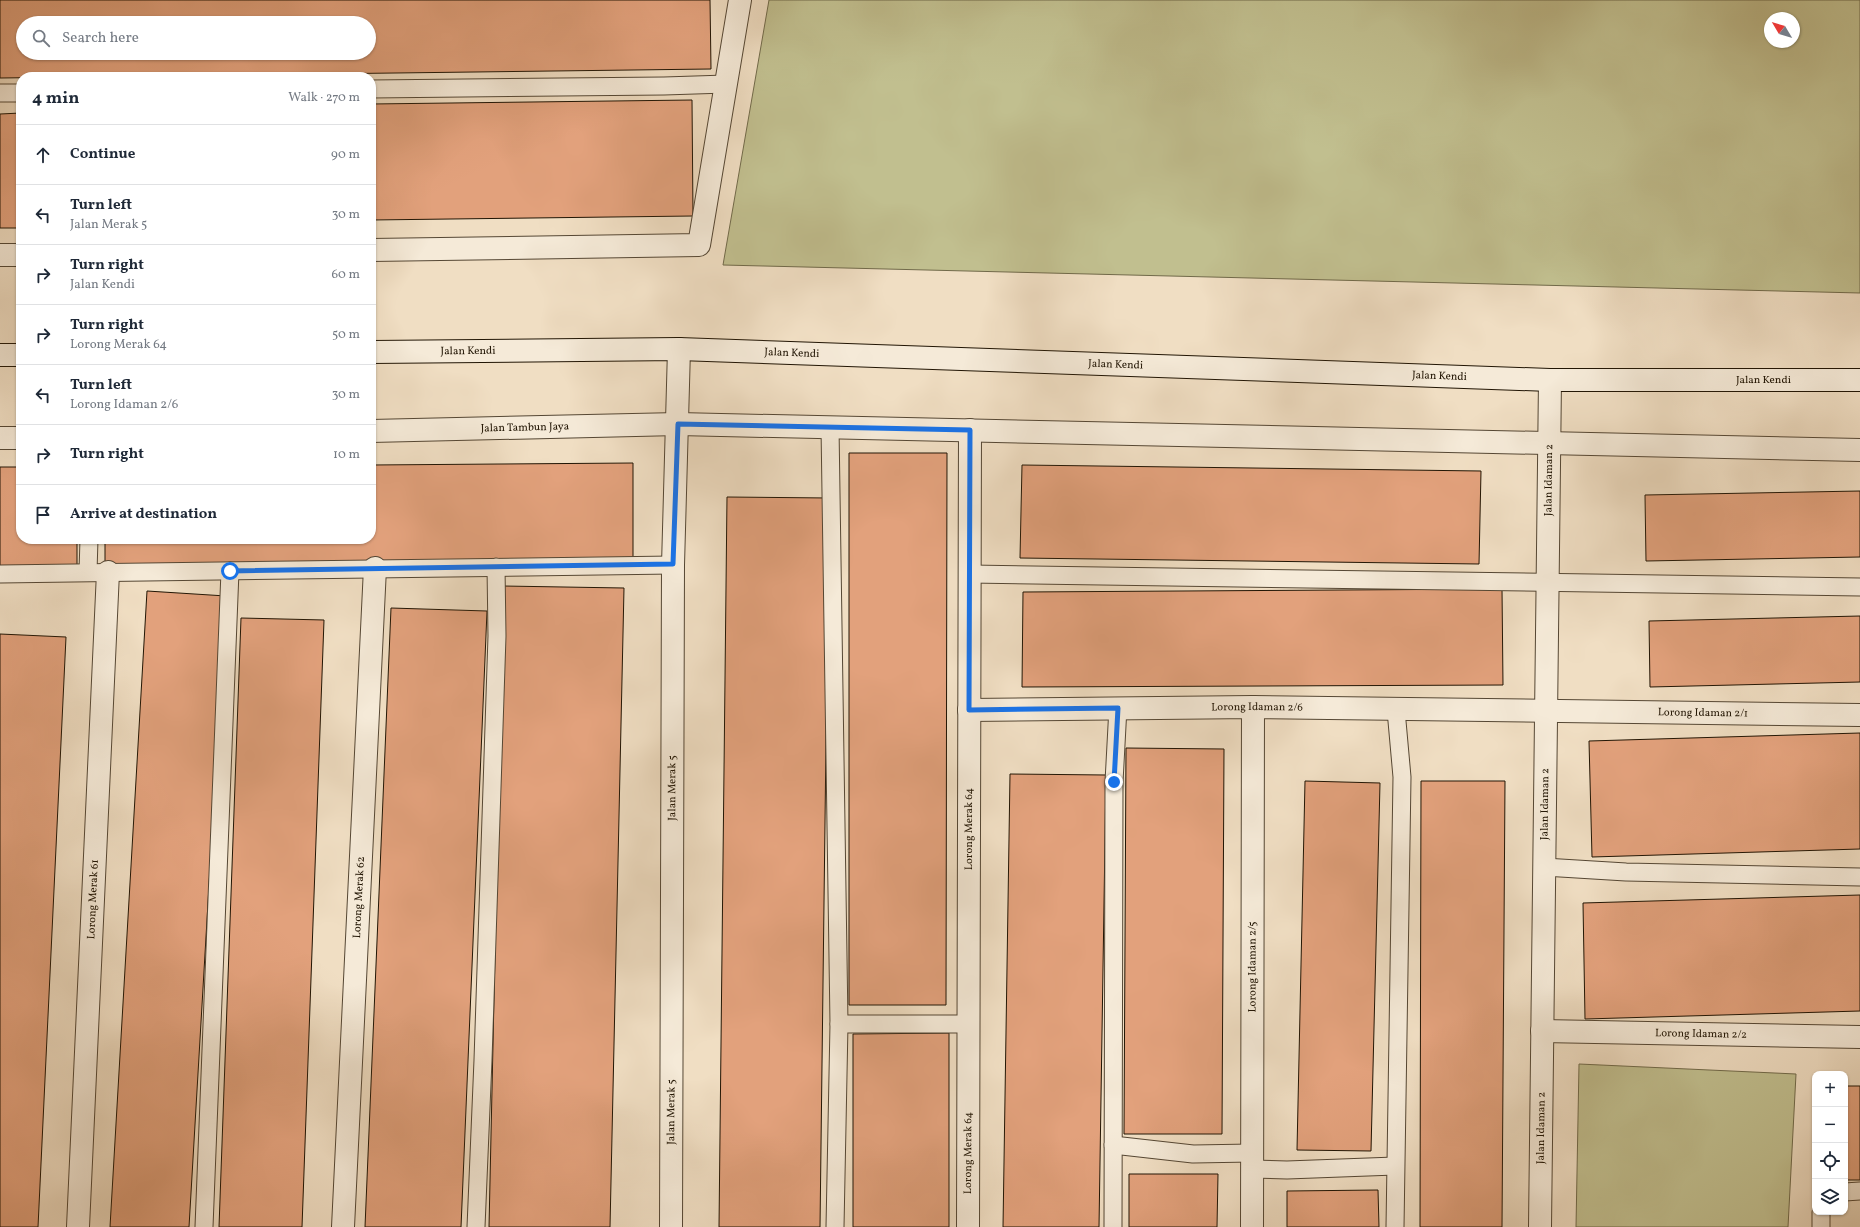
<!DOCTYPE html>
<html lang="en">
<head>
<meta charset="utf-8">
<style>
  body { margin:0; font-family:Vollkorn,serif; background:#f2f2f3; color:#1f2937 }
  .controls { position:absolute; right:12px; bottom:12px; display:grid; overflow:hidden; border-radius:8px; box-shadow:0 1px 3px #0004 }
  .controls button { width:36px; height:36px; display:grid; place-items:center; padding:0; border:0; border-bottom:1px solid #e0e1e3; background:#fff; color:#1f2937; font:20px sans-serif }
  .compass { position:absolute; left:1764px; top:12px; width:36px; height:36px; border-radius:50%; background:#fff; box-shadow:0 1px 3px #0004; rotate:308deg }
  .stop { position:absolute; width:12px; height:12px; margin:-9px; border:3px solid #1a73e8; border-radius:50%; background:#fff }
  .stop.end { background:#1a73e8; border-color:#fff; box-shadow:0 1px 4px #0008 }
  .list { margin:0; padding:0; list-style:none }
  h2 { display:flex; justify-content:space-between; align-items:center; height:52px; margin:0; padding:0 16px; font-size:17px }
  h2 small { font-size:13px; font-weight:400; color:#747a83 }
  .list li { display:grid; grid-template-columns:26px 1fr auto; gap:12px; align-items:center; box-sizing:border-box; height:60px; padding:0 16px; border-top:1px solid #e0e1e3 }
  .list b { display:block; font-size:15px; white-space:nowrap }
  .list p { margin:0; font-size:13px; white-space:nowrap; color:#747a83 }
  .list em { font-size:13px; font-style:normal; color:#747a83 }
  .icon { flex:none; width:22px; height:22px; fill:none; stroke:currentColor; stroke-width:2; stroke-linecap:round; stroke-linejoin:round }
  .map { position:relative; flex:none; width:1860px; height:1227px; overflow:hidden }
  .search { position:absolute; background:#fff; box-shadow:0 1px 3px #0004; left:16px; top:16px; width:360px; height:44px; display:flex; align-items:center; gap:10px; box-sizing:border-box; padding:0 14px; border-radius:22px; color:#747a83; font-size:15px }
  .panel { position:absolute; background:#fff; box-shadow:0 1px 3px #0004; left:16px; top:72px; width:360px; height:472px; border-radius:16px }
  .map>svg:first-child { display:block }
  .green { fill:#c1bf8f; stroke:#716a4a; fill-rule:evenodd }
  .building { fill:#e2a17c; stroke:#211504; fill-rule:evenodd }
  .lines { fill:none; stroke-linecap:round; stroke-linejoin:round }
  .lane-casing { stroke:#554734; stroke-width:19 }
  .street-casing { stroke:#554734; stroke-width:24 }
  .secondary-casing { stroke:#211504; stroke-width:24 }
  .lane { stroke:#f5ead8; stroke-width:17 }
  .street { stroke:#f5ead8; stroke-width:22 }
  .secondary { stroke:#f5ead8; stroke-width:22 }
  .route { stroke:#1a73e8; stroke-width:5 }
  .labels { text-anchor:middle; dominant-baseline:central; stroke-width:3.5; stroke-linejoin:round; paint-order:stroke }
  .street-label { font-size:11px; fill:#211504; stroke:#f5ead8 }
</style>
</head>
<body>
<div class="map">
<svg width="1860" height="1227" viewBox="0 0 1860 1227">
  <rect width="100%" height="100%" fill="#f0dec3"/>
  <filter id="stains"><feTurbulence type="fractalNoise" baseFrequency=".005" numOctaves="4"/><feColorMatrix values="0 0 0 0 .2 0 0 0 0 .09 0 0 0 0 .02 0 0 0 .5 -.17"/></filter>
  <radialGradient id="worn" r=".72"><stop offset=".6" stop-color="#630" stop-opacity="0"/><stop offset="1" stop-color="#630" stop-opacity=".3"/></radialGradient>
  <!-- green -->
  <g class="green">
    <path d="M769,0H1860V293L723,265ZM1770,18H1794V42H1770Z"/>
    <path d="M1579,1064L1796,1074L1788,1227H1576Z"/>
  </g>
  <!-- building -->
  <g class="building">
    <path d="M0,0H710L711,69L0,78ZM23,23H369V53H23Z"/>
    <path d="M692,100L693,216L371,220V104Z"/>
    <path d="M21,113V228H0V114Z"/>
    <path d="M849,453H947L946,1005H849Z"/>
    <path d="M633,463V562L105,566V539H371V465Z"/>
    <path d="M1022,465L1481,471L1479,564L1020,558Z"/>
    <path d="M0,467H21V539H77V567L0,568Z"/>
    <path d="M1860,491V557L1646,561L1645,495Z"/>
    <path d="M727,497L829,498L820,1227H719Z"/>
    <path d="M503,586L624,588L610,1227H489Z"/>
    <path d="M1502,589L1503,685L1022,687L1023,592Z"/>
    <path d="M147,591L226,596L189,1227H110Z"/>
    <path d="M391,608L487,611L461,1227H365Z"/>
    <path d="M1860,616V682L1650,687L1649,621Z"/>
    <path d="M241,618L324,620L302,1227H219Z"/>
    <path d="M0,634L66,637L38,1227H0Z"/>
    <path d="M1860,733V849L1592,857L1589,741Z"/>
    <path d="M1126,748L1224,749L1222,1134H1124Z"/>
    <path d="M1010,774L1106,775L1099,1227H1003Z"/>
    <path d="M1305,781L1380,783L1371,1151L1297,1150Z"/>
    <path d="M1421,781H1505L1502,1227H1420Z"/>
    <path d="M1860,895V1011L1585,1019L1583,903Z"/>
    <path d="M949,1033V1227H853V1034Z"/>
    <rect x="1845" y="1086" width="15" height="94"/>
    <path d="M1129,1174H1218L1217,1227H1129Z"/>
    <path d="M1378,1190L1379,1227H1287V1191Z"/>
  </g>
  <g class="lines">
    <defs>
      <g id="lane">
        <path d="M371,89L664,86L726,84"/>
        <path d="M0,93H21"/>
        <path d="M830,427L839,1024L835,1227"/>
        <path d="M88,572L89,539"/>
        <path d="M0,574L673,565"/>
        <path d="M970,574L1860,587"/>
        <path d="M1544,867L1626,872L1860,877"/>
        <path d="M839,1024H968"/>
        <path d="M1113,1145L1193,1154L1252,1153"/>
        <path d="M1252,1169L1287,1170L1395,1166"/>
        <path d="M1845,1192L1860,1191"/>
        <path d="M1821,1212V1227"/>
        <path d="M204,1227L230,571"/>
        <path d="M476,1227L483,1060L497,636L496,567"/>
        <path d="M1113,1227L1114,782L1118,707"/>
        <path d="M1395,1227L1402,777L1396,710"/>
      </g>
      <g id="street">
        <path d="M371,250L699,245L740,0"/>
        <path d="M0,255H21"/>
        <path id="s1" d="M371,431L678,424L1860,450"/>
        <path d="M0,438H21"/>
        <path id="s2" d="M969,710L1253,707L1860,715"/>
        <path id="s3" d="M1542,1031L1860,1037"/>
        <path id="s4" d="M78,1227L108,572"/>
        <path id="s5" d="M343,1227L375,568"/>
        <path id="s6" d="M671,1227L673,565L679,349"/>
        <path id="s7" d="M968,1227L970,430"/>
        <path id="s8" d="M1252,1227L1253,707"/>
        <path id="s9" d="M1540,1227L1550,380"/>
      </g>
      <g id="secondary">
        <path id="s10" d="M371,352L679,349L1550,380H1860"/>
        <path d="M0,355H21"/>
      </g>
    </defs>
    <!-- lane casing -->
    <use href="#lane" class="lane-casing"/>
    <!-- street casing -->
    <use href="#street" class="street-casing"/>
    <!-- secondary casing -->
    <use href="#secondary" class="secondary-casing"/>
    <!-- lane -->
    <use href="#lane" class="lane"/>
    <!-- street -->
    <use href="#street" class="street"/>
    <!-- secondary -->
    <use href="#secondary" class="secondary"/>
  </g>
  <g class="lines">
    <!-- route -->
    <path class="route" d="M230,571L673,564L678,424L970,430L969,710L1118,708L1114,782"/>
  </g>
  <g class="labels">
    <!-- street labels -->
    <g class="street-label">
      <text stroke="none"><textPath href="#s10" startOffset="97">Jalan Kendi</textPath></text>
      <text stroke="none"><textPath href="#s10" startOffset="421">Jalan Kendi</textPath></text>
      <text stroke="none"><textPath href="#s10" startOffset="745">Jalan Kendi</textPath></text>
      <text stroke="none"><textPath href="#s10" startOffset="1069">Jalan Kendi</textPath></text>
      <text stroke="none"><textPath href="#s10" startOffset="1393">Jalan Kendi</textPath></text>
      <text stroke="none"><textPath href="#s1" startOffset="154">Jalan Tambun Jaya</textPath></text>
      <text stroke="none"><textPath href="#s9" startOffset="747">Jalan Idaman 2</textPath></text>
      <text stroke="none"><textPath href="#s2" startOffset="288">Lorong Idaman 2/6</textPath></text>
      <text stroke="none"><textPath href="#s2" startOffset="734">Lorong Idaman 2/1</textPath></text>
      <text stroke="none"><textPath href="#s6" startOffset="439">Jalan Merak 5</textPath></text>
      <text stroke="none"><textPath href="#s9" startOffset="423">Jalan Idaman 2</textPath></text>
      <text stroke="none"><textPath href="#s7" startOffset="398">Lorong Merak 64</textPath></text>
      <text stroke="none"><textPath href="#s5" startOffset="330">Lorong Merak 62</textPath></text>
      <text stroke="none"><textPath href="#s4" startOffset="328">Lorong Merak 61</textPath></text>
      <text stroke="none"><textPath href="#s8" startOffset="260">Lorong Idaman 2/5</textPath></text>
      <text stroke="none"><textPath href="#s3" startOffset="159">Lorong Idaman 2/2</textPath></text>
      <text stroke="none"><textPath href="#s6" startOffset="115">Jalan Merak 5</textPath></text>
      <text stroke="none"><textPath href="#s9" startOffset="99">Jalan Idaman 2</textPath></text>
      <text stroke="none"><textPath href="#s7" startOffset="74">Lorong Merak 64</textPath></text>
    </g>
  </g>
  <rect width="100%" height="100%" filter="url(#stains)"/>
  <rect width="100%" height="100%" fill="url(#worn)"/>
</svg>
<div class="controls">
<button>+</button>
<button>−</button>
<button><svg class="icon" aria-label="locate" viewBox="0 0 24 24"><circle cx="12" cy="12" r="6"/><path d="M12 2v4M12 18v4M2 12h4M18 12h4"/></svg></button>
<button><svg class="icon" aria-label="layers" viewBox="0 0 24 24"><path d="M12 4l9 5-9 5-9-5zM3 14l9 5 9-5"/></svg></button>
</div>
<svg class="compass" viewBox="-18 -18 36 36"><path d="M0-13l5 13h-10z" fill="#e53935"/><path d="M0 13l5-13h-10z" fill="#747a83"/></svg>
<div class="stop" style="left:230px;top:571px"></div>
<div class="stop end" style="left:1114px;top:782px"></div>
<div class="search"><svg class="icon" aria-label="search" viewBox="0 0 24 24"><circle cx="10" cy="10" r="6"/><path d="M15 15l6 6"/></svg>Search here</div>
<section class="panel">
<h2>4 min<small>Walk · 270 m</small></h2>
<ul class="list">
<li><svg class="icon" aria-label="ahead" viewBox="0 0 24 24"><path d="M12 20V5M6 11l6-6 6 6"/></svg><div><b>Continue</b></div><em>90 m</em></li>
<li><svg class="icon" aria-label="left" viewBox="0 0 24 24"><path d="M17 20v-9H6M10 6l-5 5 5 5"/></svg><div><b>Turn left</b><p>Jalan Merak 5</p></div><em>30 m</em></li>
<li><svg class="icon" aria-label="right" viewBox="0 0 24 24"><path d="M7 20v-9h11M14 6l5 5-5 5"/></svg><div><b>Turn right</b><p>Jalan Kendi</p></div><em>60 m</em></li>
<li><svg class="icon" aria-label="right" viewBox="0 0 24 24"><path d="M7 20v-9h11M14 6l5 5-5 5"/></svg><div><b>Turn right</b><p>Lorong Merak 64</p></div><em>50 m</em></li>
<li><svg class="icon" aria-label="left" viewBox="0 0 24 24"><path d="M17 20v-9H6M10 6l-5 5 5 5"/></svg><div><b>Turn left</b><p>Lorong Idaman 2/6</p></div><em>30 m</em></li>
<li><svg class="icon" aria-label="right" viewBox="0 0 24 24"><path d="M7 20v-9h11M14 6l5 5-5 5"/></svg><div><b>Turn right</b></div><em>10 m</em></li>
<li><svg class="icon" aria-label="arrive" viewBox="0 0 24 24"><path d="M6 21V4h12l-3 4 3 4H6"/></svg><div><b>Arrive at destination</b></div></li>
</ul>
</section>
</div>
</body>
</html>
